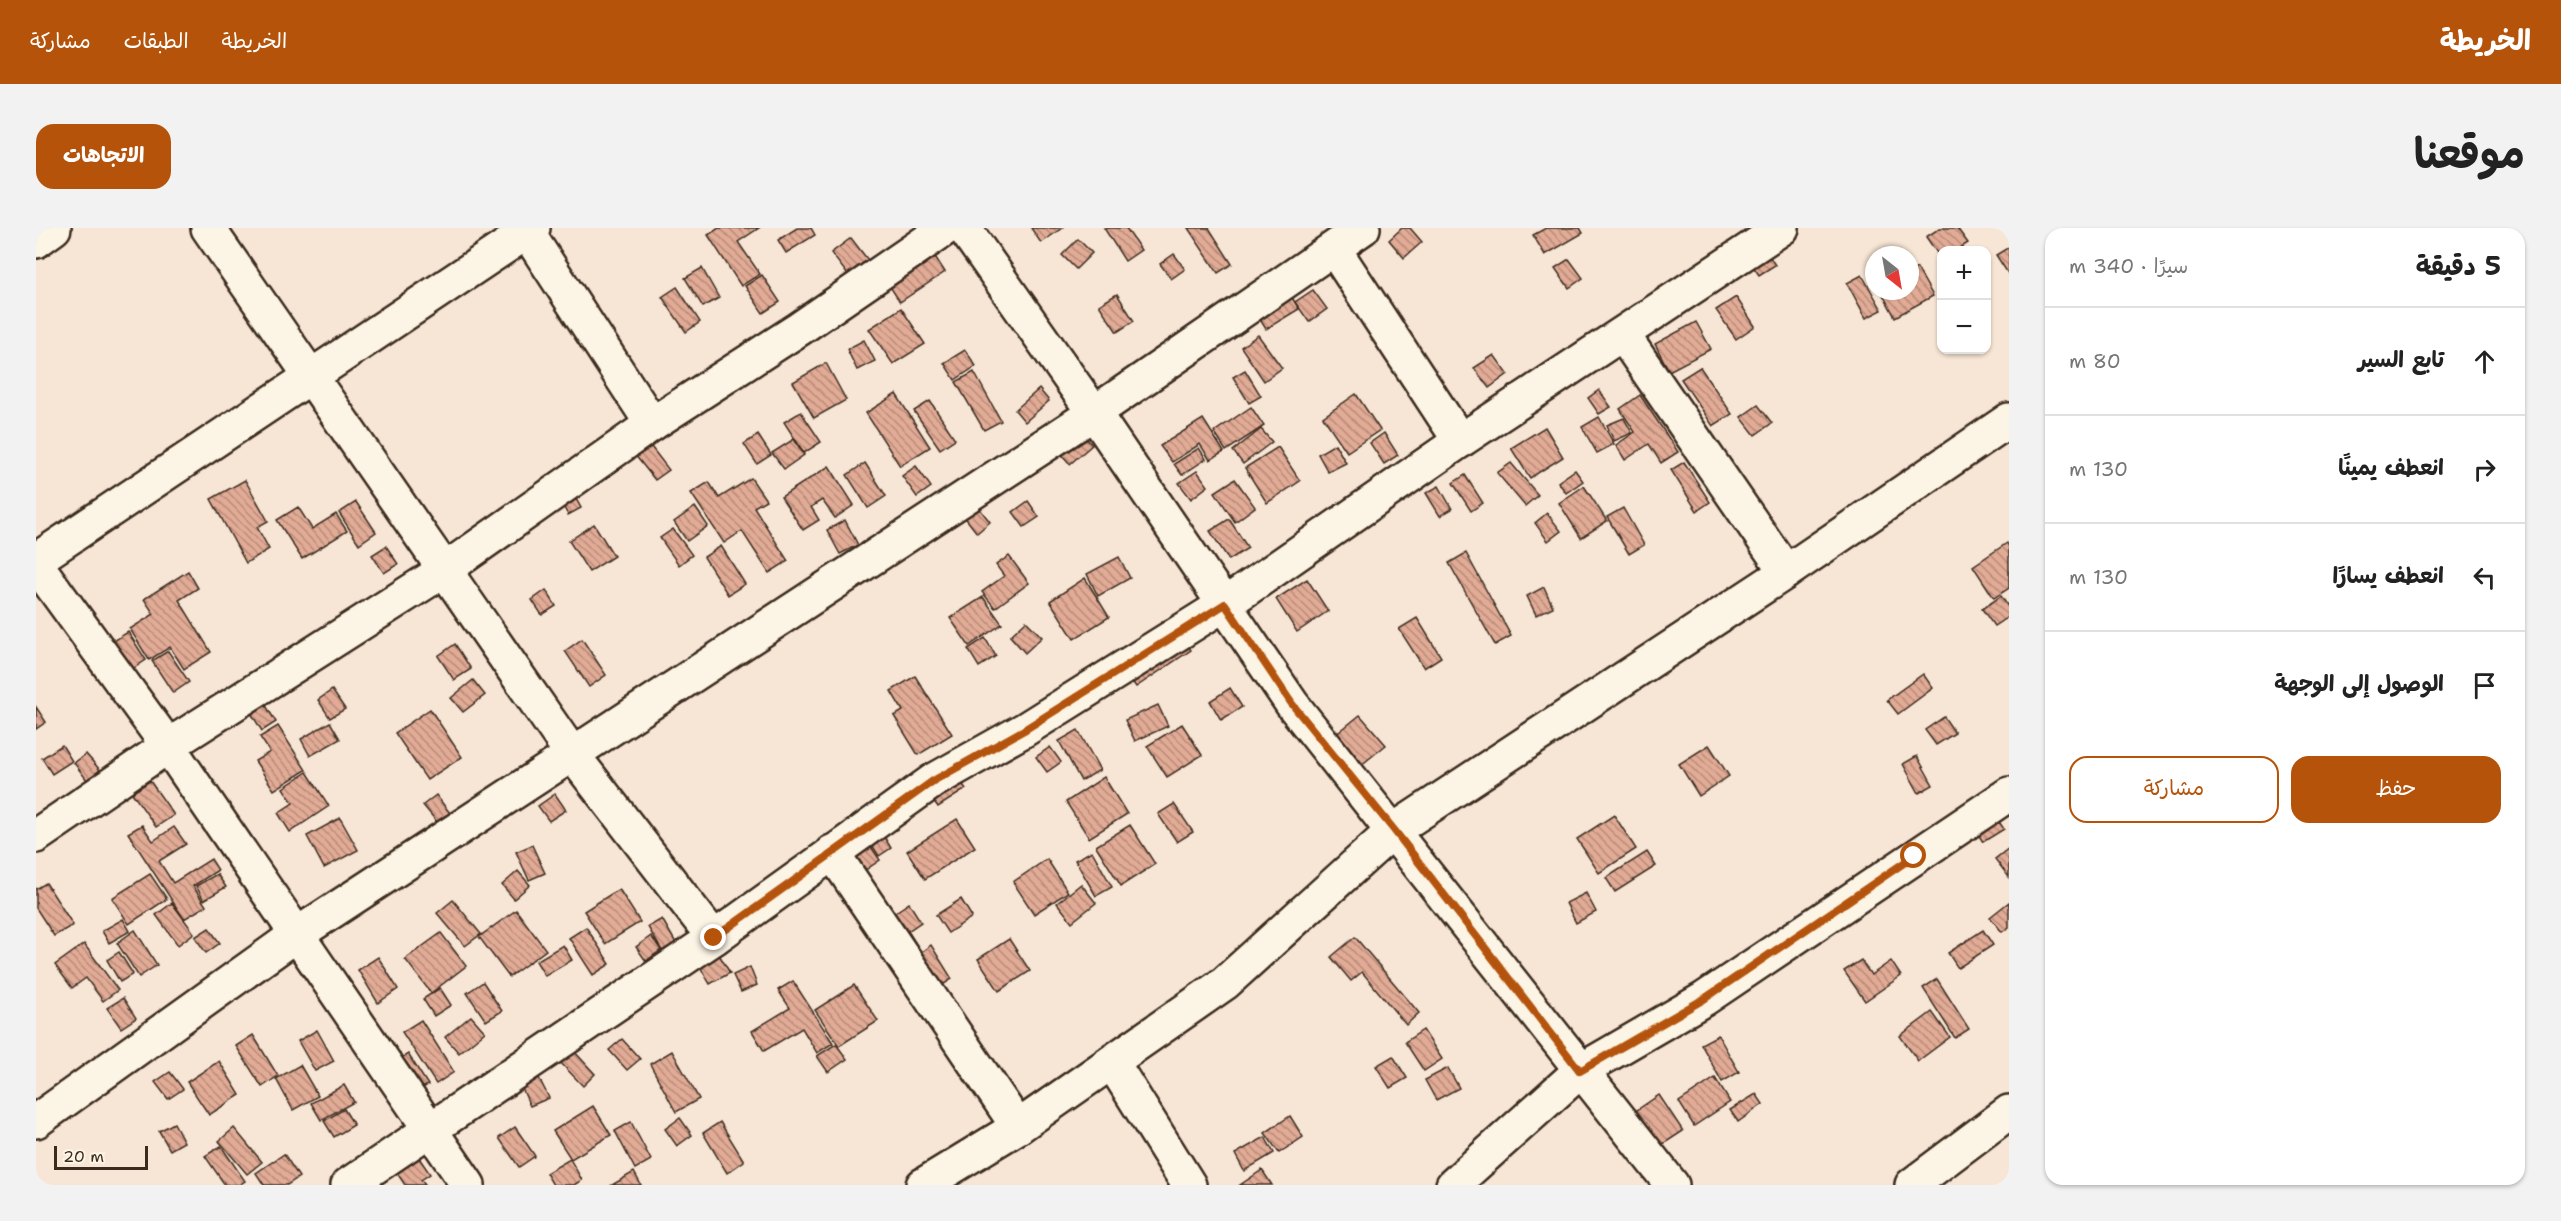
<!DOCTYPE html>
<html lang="ar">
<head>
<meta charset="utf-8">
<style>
  body { margin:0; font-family:"Shantell Sans","Playpen Sans Arabic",sans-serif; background:#f2f2f2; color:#222; direction:rtl }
  .controls { position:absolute; right:18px; top:18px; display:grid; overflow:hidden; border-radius:12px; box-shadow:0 2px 4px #0004 }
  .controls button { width:54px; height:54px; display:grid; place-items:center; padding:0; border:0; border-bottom:2px solid #e0e0e0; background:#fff; color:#222; font:30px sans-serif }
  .compass { position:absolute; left:1829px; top:18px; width:54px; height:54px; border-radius:50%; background:#fff; box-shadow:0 2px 4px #0004; rotate:149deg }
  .scale { position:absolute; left:18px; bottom:15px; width:94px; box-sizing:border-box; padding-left:6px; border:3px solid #3b2a1e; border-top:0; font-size:16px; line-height:21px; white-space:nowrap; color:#3b2a1e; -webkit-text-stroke:4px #fcf5e5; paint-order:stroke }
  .stop { position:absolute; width:18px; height:18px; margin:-14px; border:4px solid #b45309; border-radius:50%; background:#fff }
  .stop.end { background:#b45309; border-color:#fff; box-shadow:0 2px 6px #0008 }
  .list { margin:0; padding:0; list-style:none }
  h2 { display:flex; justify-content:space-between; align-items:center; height:78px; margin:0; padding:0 24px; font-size:26px }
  h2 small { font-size:20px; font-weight:400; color:#767676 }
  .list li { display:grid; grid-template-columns:39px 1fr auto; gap:18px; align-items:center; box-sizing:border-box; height:108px; padding:0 24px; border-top:2px solid #e0e0e0 }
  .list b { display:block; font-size:22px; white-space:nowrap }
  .list em { font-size:20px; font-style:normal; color:#767676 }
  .actions { display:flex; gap:12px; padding:18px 24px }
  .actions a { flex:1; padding:14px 0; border:2px solid #b45309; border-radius:18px; text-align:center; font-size:21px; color:#b45309 }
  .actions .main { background:#b45309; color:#fff }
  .icon { flex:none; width:33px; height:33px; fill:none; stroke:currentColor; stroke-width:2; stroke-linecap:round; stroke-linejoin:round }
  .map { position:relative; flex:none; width:1973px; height:957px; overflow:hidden; direction:ltr; border-radius:18px }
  header { display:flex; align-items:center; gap:36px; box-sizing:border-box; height:84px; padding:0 30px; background:#b45309; color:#fff }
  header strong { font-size:28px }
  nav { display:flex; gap:33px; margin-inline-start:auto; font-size:21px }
  .intro { display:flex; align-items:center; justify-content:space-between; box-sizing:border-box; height:144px; padding:0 36px }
  h1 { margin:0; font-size:42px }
  .button { padding:15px 27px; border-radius:18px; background:#b45309; color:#fff; font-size:21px; font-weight:700 }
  main { display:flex; gap:36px; padding:0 36px }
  aside { flex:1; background:#fff; border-radius:18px; box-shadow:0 2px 4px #0004 }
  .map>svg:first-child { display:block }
  .building { fill:url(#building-back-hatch); stroke:#3b2a1e; stroke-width:1.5 }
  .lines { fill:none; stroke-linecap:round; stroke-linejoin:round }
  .minor-casing { stroke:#3b2a1e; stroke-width:38 }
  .minor { stroke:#fcf5e5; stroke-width:33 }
  .route { stroke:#b45309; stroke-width:8 }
</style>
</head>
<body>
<header>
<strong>الخريطة</strong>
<nav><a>الخريطة</a><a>الطبقات</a><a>مشاركة</a></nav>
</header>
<div class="intro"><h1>موقعنا</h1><a class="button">الاتجاهات</a></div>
<main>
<aside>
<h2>5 دقيقة<small>سيرًا · 340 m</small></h2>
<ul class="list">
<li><svg class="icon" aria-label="ahead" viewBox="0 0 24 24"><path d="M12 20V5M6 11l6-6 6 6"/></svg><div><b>تابع السير</b></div><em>80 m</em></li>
<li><svg class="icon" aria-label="right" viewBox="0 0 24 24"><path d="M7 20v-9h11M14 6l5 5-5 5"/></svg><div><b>انعطف يمينًا</b></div><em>130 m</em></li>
<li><svg class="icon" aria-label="left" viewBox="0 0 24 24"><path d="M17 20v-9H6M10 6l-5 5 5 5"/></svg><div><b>انعطف يسارًا</b></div><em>130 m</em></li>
<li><svg class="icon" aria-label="arrive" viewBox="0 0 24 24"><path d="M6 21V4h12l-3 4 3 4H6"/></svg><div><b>الوصول إلى الوجهة</b></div></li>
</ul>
<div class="actions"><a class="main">حفظ</a><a>مشاركة</a></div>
</aside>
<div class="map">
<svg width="1973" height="957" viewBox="0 0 1973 957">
  <defs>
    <pattern id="building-back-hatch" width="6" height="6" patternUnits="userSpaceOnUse" patternTransform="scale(1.5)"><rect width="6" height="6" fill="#e1ab96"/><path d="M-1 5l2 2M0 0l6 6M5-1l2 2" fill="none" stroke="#b88b7a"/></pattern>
  </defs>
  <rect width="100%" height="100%" fill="#f7e6d5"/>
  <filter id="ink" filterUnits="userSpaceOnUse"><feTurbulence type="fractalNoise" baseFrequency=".0167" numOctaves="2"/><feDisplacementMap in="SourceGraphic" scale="12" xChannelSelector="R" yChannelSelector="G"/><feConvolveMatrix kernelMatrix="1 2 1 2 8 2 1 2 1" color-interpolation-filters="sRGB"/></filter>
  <g filter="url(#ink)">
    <!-- building -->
    <g class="building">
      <path d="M683,0H723L702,14L724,46L705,58L672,7Z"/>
      <path d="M761,0H775L779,7L750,25L742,12Z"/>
      <path d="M995,0H1026L1005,15Z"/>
      <path d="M1068,0H1090L1105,22L1089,33Z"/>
      <path d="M1152,0H1173L1196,36L1182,45Z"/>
      <path d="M1366,0H1374L1386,14L1368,30L1353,12Z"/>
      <path d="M1510,0H1544L1547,5L1509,27L1497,7Z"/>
      <path d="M1904,0H1921L1932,15L1921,22H1906V32L1890,9Z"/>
      <path d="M815,10L832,32L812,47L795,25Z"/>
      <path d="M1042,11L1056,25L1040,41L1026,27Z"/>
      <path d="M1727,18L1739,37L1723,47L1710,28Z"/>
      <path d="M1973,19V47L1960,27Z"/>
      <path d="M896,24L909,44L864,74L851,54Z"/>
      <path d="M1138,26L1149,41L1135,51L1124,36Z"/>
      <path d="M1533,31L1547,50L1533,60L1519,40Z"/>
      <path d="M666,40L683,70L667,79L649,50Z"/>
      <path d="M1881,40L1897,68L1859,89L1845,63H1874V44Z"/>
      <path d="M726,47L744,74L727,85L709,58Z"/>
      <path d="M1826,47L1846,82L1830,90L1811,55Z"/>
      <path d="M641,59L664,94L650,104L626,69Z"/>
      <path d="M1251,61L1263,81L1230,101L1218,82Z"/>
      <path d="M1277,62L1291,81L1273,94L1259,74Z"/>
      <path d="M1081,66L1098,93L1081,104L1063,77Z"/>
      <path d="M1700,69L1719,98L1700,111L1680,82Z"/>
      <path d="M865,80L889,116L857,136L833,101Z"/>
      <path d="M1660,94L1675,121L1633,143L1619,116Z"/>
      <path d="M1222,107L1246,140L1228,153L1205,119Z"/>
      <path d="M828,112L839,133L821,142L811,121Z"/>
      <path d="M929,122L940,138L919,152L908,135Z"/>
      <path d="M1458,127L1472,146L1453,160L1438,140Z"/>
      <path d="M790,135L810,172L778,190L757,154Z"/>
      <path d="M1664,139L1696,186L1677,198L1645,151Z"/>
      <path d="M1209,142L1225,168L1213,175L1197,149Z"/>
      <path d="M938,144L965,193L948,202L920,154Z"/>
      <path d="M1003,161L1013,173L989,194L979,182Z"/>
      <path d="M1563,162L1575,179L1563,186L1552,170Z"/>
      <path d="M860,166L894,219L864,238L830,185Z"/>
      <path d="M1320,166L1344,202L1311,224L1287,189Z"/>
      <path d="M1604,167L1642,224L1625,235L1613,216L1589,232L1580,217L1599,204L1584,181Z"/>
      <path d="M894,173L919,211L904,221L878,183Z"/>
      <path d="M1722,177L1736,195L1719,207L1705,189Z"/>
      <path d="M1215,179L1228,198L1190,223L1178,204Z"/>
      <path d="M765,184L785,214L768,225L748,194Z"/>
      <path d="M1563,189L1578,216L1561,225L1546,199Z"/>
      <path d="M1588,190L1596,205L1578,213L1571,197Z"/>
      <path d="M1167,191L1188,224L1174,232L1164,216L1136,234L1124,218Z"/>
      <path d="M1509,199L1527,229L1494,250L1475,220Z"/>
      <path d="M1041,200L1056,217L1034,236L1019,219Z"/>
      <path d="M1225,201L1236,214L1207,236L1197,223Z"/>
      <path d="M1348,205L1362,227L1348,236L1334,215Z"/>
      <path d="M722,207L735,227L721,236L708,216Z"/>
      <path d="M609,211L633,242L619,252L595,222Z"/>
      <path d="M758,211L768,227L748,241L736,225Z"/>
      <path d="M1299,216L1310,235L1292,244L1282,226Z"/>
      <path d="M1242,219L1264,253L1231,275L1209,240Z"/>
      <path d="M1163,220L1170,231L1146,247L1138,236Z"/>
      <path d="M1648,234L1674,274L1661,283L1635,242Z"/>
      <path d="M829,235L850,268L832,280L811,247Z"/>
      <path d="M1475,235L1502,267L1489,278L1461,245Z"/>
      <path d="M793,238L818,277L799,290L786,272L775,279L783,292L767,302L745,269Z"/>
      <path d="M880,238L895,259L881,269L866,248Z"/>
      <path d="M1539,242L1547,253L1530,265L1522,254Z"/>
      <path d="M1161,243L1172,258L1155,271L1143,255Z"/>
      <path d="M1429,247L1447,275L1435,283L1417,255Z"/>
      <path d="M715,250L730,272L718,279L752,333L733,345L706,303L688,315L655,265L673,254L683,270Z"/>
      <path d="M1199,251L1219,279L1199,294L1179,264Z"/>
      <path d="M209,252L232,293L221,299L233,321L210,335L175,271Z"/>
      <path d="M1403,258L1416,281L1404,288L1390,265Z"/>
      <path d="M1548,258L1571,293L1545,310L1523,275Z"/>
      <path d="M534,260L545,280L532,287L521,267Z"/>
      <path d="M992,273L1003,289L988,299L977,284Z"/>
      <path d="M320,274L340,304L323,316L303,285Z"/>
      <path d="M941,277L954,294L941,305L927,287Z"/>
      <path d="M262,279L276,301L300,286L311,303L266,331L241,292Z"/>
      <path d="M659,279L672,298L651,313L638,294Z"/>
      <path d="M1587,280L1608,317L1593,326L1571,289Z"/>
      <path d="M1511,285L1525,303L1512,313L1499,295Z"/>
      <path d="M1193,291L1212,320L1193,332L1174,303Z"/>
      <path d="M809,292L822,317L804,326L791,302Z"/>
      <path d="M558,296L578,328L553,344L533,313Z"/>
      <path d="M637,301L656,327L643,337L624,310Z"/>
      <path d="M1971,315L1973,319V360L1958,370L1937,338Z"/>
      <path d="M350,318L362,336L348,345L336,327Z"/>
      <path d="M685,318L709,356L692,367L668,329Z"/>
      <path d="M1430,325L1475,408L1459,417L1413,335Z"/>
      <path d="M973,328L993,355L959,380L946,364L968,348L960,337Z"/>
      <path d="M1083,329L1094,350L1062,368L1051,346Z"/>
      <path d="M152,343L162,360L143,372L175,424L148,441L134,419L113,432L94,401L118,386L108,371Z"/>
      <path d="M1049,350L1073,389L1038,411L1014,373Z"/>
      <path d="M1271,351L1292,383L1261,404L1240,371Z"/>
      <path d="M1508,359L1517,379L1500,387L1491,368Z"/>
      <path d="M510,362L520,378L506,387L496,372Z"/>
      <path d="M1965,368L1973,380V388L1958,398L1946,381Z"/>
      <path d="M947,369L966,396L933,418L914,390Z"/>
      <path d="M1381,390L1405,429L1388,440L1363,401Z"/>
      <path d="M990,393L1006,409L989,425L974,408Z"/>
      <path d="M92,404L110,432L95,442L76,414Z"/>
      <path d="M1144,406L1155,422L1100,459L1089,443Z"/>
      <path d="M949,410L960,428L943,439L932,421Z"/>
      <path d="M546,411L570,447L553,459L529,423Z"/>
      <path d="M419,416L435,441L418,452L402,428Z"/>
      <path d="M132,423L153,454L137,465L116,433Z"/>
      <path d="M1887,446L1897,460L1862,486L1851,472Z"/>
      <path d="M879,448L916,506L882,527L858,488L867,483L855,463Z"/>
      <path d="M437,452L449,467L427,484L415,470Z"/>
      <path d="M1194,460L1206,479L1185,492L1174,473Z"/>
      <path d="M296,462L309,481L294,490L282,472Z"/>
      <path d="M229,476L240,494L226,503L215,485Z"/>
      <path d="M1122,477L1132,498L1099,513L1089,492Z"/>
      <path d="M0,479L10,494L0,501Z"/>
      <path d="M394,481L426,529L391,552L359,505Z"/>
      <path d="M1324,487L1350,517L1324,538L1298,508Z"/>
      <path d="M1908,489L1919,505L1900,517L1889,502Z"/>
      <path d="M294,494L304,511L274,528L265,511Z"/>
      <path d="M1146,496L1166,527L1131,549L1111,518Z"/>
      <path d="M242,498L270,542L238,562L219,533L234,524L224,509Z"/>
      <path d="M1042,502L1064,542L1045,553L1023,513Z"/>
      <path d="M26,517L36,533L16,546L6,530Z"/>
      <path d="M1673,517L1693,548L1663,568L1643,536Z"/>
      <path d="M1014,519L1025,534L1011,544L1000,529Z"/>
      <path d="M50,526L64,542L51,552L38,535Z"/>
      <path d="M1881,528L1897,557L1883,565L1867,536Z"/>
      <path d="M918,543L930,561L902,579L890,562Z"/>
      <path d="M271,544L293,578L254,604L242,585L257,575L247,560Z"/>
      <path d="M1068,549L1091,586L1053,610L1030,574Z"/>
      <path d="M114,553L138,587L120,599L96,565Z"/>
      <path d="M519,566L530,582L513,593L502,578Z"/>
      <path d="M400,567L414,585L401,594L387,577Z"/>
      <path d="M1138,576L1157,604L1141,614L1122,586Z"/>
      <path d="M1957,585L1968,601L1947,614L1937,598Z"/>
      <path d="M1578,587L1600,621L1563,645L1541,611Z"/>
      <path d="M304,590L322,622L288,640L271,608Z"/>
      <path d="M921,591L939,619L889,651L871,623Z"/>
      <path d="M106,597L117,613L138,599L150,616L123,633L137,655L175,631L182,642L157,658L170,678L148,691L92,605Z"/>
      <path d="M1094,597L1119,636L1085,658L1060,618Z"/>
      <path d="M844,602L855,620L843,628L832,611Z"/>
      <path d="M829,610L844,632L828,643L812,621Z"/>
      <path d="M496,617L509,645L493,652L480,624Z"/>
      <path d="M1973,620V649L1959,631Z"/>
      <path d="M1056,623L1076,659L1060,668L1039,632Z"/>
      <path d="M1611,624L1620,638L1579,664L1570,650Z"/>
      <path d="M1011,631L1032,664L998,686L977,654Z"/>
      <path d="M482,643L494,657L478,671L466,657Z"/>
      <path d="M114,646L131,671L93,696L76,670Z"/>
      <path d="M181,646L190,659L168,672L160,658Z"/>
      <path d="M10,655L37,697L18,708L0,680V661Z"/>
      <path d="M1045,656L1060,675L1036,694L1021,675Z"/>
      <path d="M583,661L604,694L569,716L548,683Z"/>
      <path d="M1550,665L1560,684L1540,695L1530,675Z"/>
      <path d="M925,671L936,689L912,705L900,687Z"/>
      <path d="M417,672L445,706L429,718L401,685Z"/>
      <path d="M1973,674V699L1966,704L1954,689Z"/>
      <path d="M136,675L158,705L142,717L120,687Z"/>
      <path d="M873,675L885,694L872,703L885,724L895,717L916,751L883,772L848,692Z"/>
      <path d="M480,682L510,722L473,749L443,709Z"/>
      <path d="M87,691L94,703L73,715L66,703Z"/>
      <path d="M626,691L640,715L626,723L612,699Z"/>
      <path d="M550,699L574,736L557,747L533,710Z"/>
      <path d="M173,700L184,715L170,725L159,709Z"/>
      <path d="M99,702L121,737L103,749L81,715Z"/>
      <path d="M1947,702L1957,717L1922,740L1912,725Z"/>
      <path d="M405,705L430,738L395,765L369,731Z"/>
      <path d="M615,708L625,722L610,733L600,719Z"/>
      <path d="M1319,709L1383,785L1370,797L1326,744L1315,753L1295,729Z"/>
      <path d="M973,711L994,743L963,763L942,731Z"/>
      <path d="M48,716L82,762L67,773L50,750L36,760L19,737Z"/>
      <path d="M527,717L536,732L509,748L500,733Z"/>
      <path d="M678,718L694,745L674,756L659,730Z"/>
      <path d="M83,724L97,746L84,754L71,732Z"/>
      <path d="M342,729L362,761L342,775L322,742Z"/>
      <path d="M1825,732L1835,747L1855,733L1865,748L1829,773L1808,743Z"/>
      <path d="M714,739L721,757L705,764L697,747Z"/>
      <path d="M1901,751L1933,801L1919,810L1887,760Z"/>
      <path d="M757,753L797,815L781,825L766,800L728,823L716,803L754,780L742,762Z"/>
      <path d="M447,754L466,783L450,793L431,765Z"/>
      <path d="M818,757L842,793L803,818L779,782Z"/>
      <path d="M404,760L415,777L398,788L387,771Z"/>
      <path d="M87,770L100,790L85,800L71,780Z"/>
      <path d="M1896,784L1914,809L1882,833L1864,808Z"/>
      <path d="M435,788L449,804L423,825L409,809Z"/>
      <path d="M385,792L418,844L400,856L366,804Z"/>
      <path d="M281,802L298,833L279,843L262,813Z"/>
      <path d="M1387,802L1406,831L1388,843L1369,814Z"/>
      <path d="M217,807L242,848L226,859L200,818Z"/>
      <path d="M1682,807L1703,844L1686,854L1665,816Z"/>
      <path d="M586,811L604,831L591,842L573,822Z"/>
      <path d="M800,816L811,831L792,844L781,828Z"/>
      <path d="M537,822L559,846L547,858L524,834Z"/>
      <path d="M636,823L663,871L640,884L614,836Z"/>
      <path d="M372,826L392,857L374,867L355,836Z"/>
      <path d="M1357,828L1371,850L1354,860L1340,838Z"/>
      <path d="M183,833L204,867L173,887L151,854Z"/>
      <path d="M264,837L282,868L257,882L240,851Z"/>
      <path d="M1412,840L1423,860L1400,872L1389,852Z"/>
      <path d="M134,844L147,861L132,871L119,854Z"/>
      <path d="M502,848L513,870L494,878L484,856Z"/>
      <path d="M1679,850L1694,874L1658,898L1643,874Z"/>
      <path d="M308,857L318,874L285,892L275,875Z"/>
      <path d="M1720,866L1727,876L1702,894L1694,882Z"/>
      <path d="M1623,867L1647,903L1603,932L1579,897Z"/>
      <path d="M557,878L575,907L535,931L517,903Z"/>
      <path d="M308,881L318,897L298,909L288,893Z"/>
      <path d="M1254,888L1267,909L1243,925L1229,905Z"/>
      <path d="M644,890L656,907L641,918L629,901Z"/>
      <path d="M595,894L615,932L599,941L579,903Z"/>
      <path d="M684,894L708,933L691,945L667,905Z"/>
      <path d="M138,895L148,914L134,922L123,903Z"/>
      <path d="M479,899L499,928L483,939L463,910Z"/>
      <path d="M198,900L226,934L211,946L183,913Z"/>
      <path d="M1229,909L1238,925L1208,943L1199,926Z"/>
      <path d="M373,915L394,946L385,952L389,957H369L351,930Z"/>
      <path d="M185,918L209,953L203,957H189L169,928Z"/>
      <path d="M248,926L263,949L251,957H228L220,945Z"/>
      <path d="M534,931L546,952L538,957H517L510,945Z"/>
      <path d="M1226,942L1236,957H1204Z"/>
      <path d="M598,944L605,957H576Z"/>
    </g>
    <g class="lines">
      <defs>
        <g id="minor">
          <path d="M172,0L536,526L678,710"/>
          <path d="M928,0L1058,185L1256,476L1636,957"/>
          <path d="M491,4L616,196"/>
          <path d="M0,13L18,0"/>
          <path d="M1298,21L1424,213"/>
          <path d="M1587,107L1750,344"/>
          <path d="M0,332L497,0"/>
          <path d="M0,336L132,518L432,957"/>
          <path d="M0,608L132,518L407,343L616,196L763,101L910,0"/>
          <path d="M796,624L982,899"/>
          <path d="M1076,834L1153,957"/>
          <path d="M0,893L260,707L1058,185L1327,0"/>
          <path d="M312,957L678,710L897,553L988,502L1189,376L1424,213L1746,0"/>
          <path d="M887,957L982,899L1189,755L1358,602L1750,344L1973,192"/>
          <path d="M1417,957L1544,843L1668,771L1973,566"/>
          <path d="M1876,957L1973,884"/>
        </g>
      </defs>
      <!-- minor casing -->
      <use href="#minor" class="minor-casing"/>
      <!-- minor -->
      <use href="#minor" class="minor"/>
    </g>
  </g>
  <g class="lines" filter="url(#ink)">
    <!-- route -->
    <path class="route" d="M678,710L897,553L988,502L1189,376L1256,476L1358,602L1544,843L1668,771L1878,628"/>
  </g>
</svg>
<div class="controls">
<button>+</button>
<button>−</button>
</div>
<svg class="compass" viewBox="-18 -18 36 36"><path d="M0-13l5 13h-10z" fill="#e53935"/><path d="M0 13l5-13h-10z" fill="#767676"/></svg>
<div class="scale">20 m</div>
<div class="stop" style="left:1878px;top:628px"></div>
<div class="stop end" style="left:678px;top:710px"></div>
</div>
</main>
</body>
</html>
